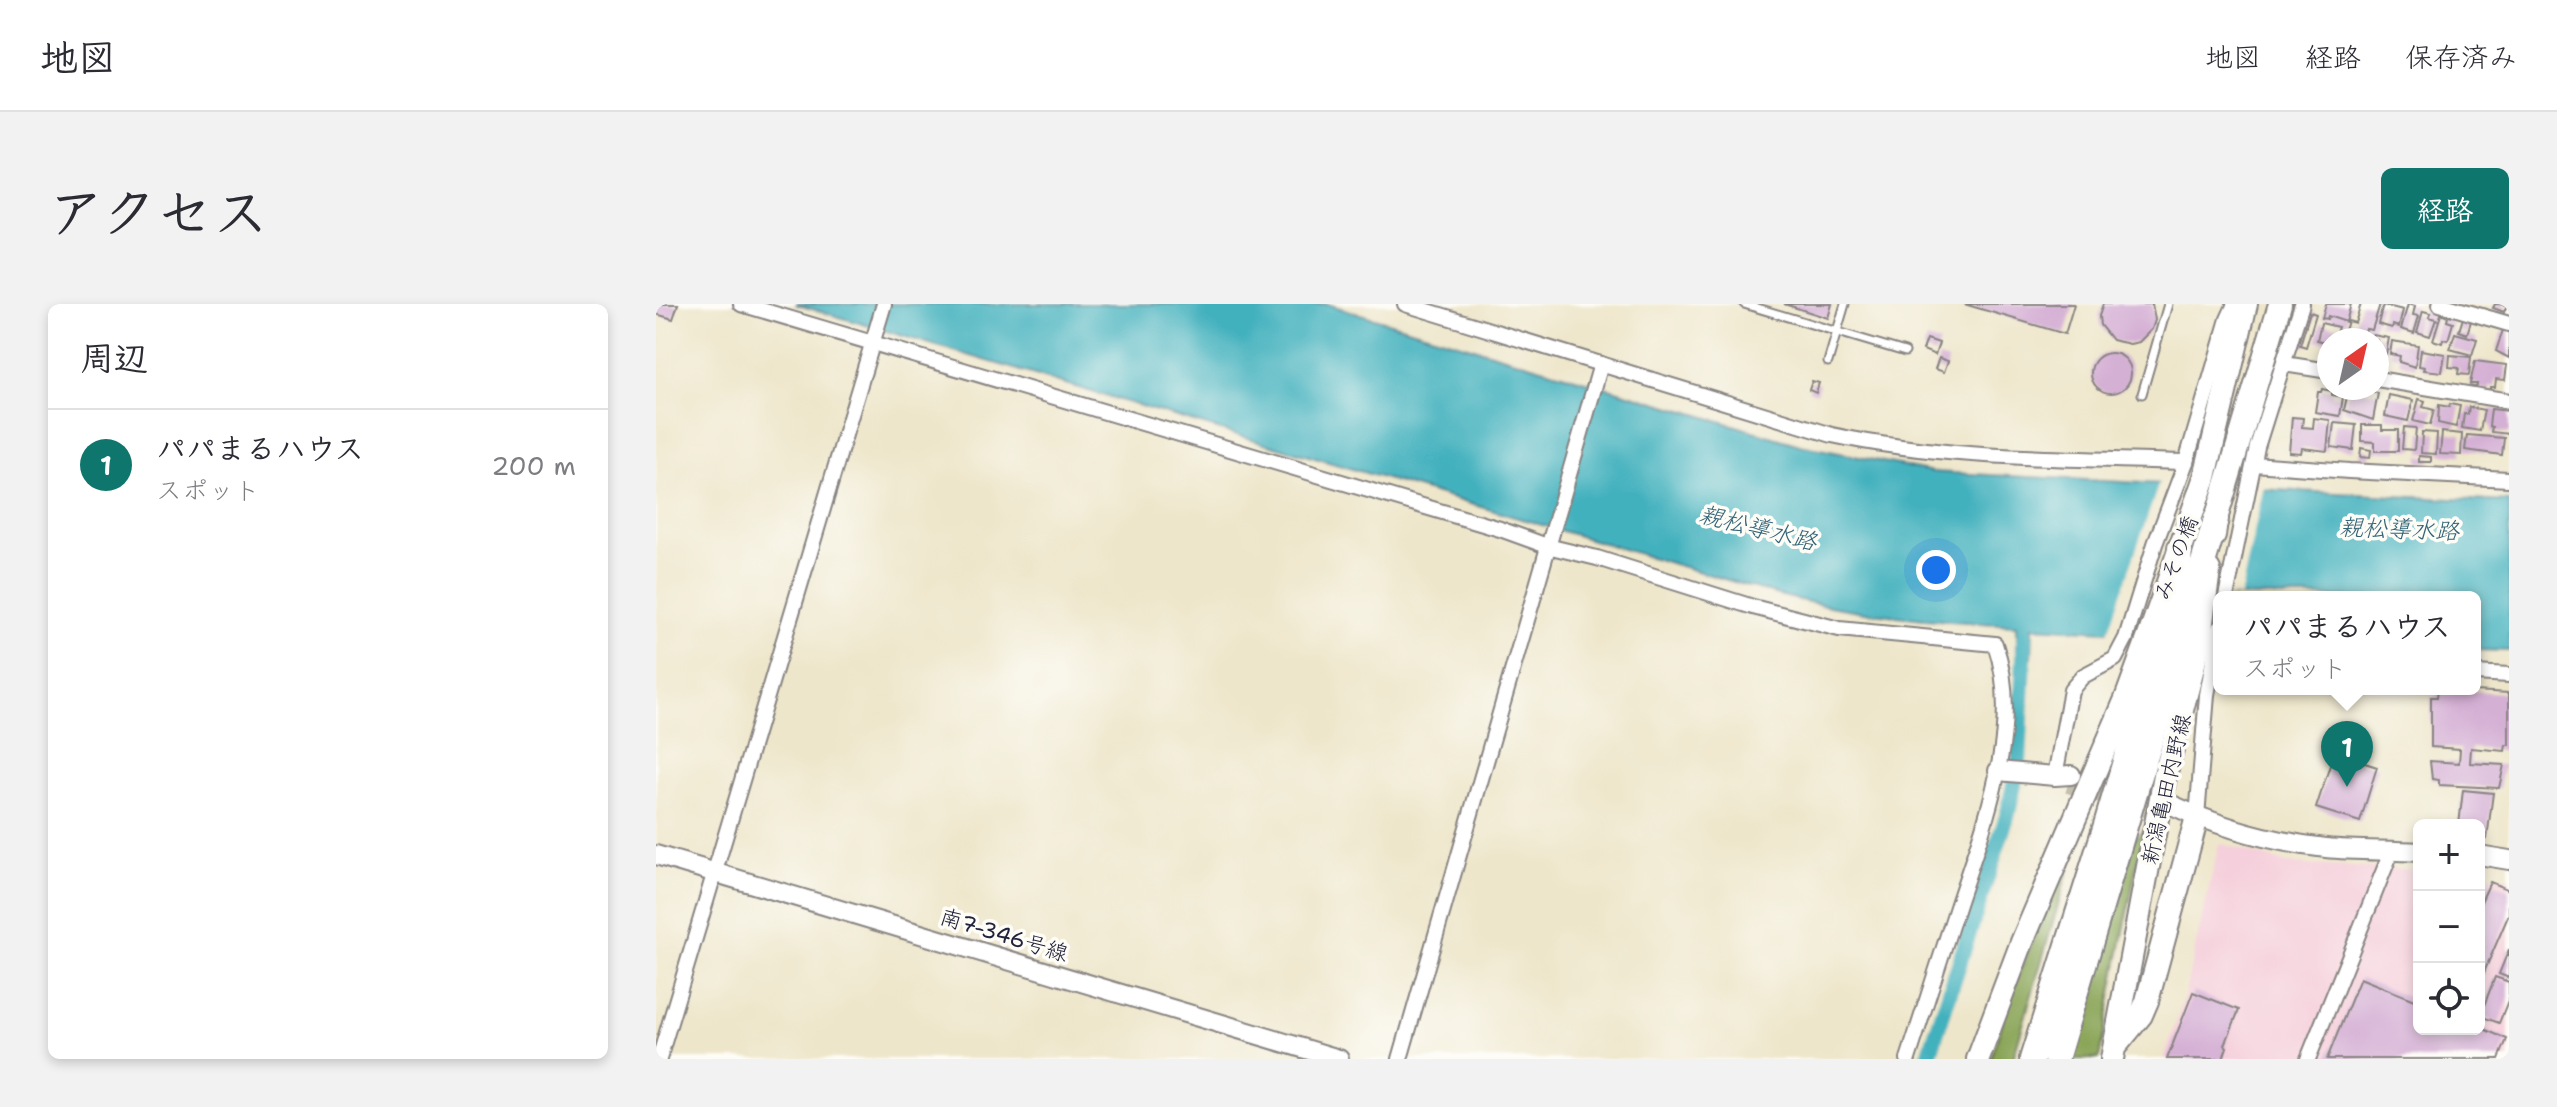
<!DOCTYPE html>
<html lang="ja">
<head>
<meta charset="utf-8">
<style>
  body { margin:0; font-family:"Shantell Sans","Klee One",sans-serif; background:#f2f2f3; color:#2b2b33 }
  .controls { position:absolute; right:24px; bottom:24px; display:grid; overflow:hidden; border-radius:12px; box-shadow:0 4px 12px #0003 }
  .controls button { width:72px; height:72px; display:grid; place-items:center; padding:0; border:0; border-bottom:2px solid #e1e1e2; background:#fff; color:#2b2b33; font:40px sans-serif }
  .compass { position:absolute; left:1661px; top:24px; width:72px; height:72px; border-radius:50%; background:#fff; box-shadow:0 4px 12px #0003; rotate:34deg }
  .you { position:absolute; left:1280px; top:266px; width:28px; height:28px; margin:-20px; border:6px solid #fff; border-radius:50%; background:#1a73e8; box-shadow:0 0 0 12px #1a73e833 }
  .badge { display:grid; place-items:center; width:52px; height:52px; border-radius:50%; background:#0f766e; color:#fff; font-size:26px; font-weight:700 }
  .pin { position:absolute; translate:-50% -66px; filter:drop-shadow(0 2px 4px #0008) }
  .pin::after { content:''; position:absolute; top:42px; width:28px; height:24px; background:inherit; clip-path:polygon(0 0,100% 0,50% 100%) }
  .popup { position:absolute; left:1557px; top:287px; width:268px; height:104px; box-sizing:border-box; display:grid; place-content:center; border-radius:12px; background:#fff; filter:drop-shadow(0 2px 6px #0005); font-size:26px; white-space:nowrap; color:#7c7c81 }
  .popup b { font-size:30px; color:#2b2b33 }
  .popup::after { content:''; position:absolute; left:50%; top:100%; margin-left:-16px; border:16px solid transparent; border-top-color:#fff }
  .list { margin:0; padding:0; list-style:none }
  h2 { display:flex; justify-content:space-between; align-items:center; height:104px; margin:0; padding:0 32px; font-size:34px }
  h2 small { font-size:26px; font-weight:400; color:#7c7c81 }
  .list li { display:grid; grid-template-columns:52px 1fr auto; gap:24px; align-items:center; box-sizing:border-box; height:112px; padding:0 32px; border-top:2px solid #e1e1e2 }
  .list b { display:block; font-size:30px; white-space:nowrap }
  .list p { margin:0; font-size:26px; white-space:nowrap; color:#7c7c81 }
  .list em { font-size:26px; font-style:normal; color:#7c7c81 }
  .icon { flex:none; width:44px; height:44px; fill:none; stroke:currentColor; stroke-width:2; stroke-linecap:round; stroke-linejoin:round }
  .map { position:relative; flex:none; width:1853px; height:755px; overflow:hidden; border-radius:12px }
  header { display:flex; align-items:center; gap:48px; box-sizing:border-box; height:112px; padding:0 40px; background:#fff; border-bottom:2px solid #e1e1e2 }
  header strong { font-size:38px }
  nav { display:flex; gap:44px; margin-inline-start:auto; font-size:28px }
  .intro { display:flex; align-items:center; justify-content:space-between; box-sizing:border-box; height:192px; padding:0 48px }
  h1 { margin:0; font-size:56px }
  .button { padding:20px 36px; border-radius:12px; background:#0f766e; color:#fff; font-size:28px; font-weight:700 }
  main { display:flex; gap:48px; padding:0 48px }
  aside { flex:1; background:#fff; border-radius:12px; box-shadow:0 4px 12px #0003 }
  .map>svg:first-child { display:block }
  .built { fill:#f5cfdb }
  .forest { fill:#89a456; stroke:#566348; stroke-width:2 }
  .water { fill:#43b1be; stroke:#326a7c; stroke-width:2 }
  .pier { fill:#eee6ca }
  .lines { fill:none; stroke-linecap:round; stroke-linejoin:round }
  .canal { stroke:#43b1be; stroke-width:16 }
  .building { fill:#d5b0d5 }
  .secondary-tunnel { stroke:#c5bfad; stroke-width:18; stroke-dasharray:18 9; stroke-linecap:butt }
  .lane-casing { stroke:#888482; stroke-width:11 }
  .street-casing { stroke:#888482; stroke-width:18 }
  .secondary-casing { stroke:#888482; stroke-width:22 }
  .primary-casing { stroke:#888482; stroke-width:26 }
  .highway-casing { stroke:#888482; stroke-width:28 }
  .lane { stroke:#fff; stroke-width:7 }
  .street { stroke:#fff; stroke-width:14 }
  .secondary { stroke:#fff; stroke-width:18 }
  .primary { stroke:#fff; stroke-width:22 }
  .highway { stroke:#fff; stroke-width:24 }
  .labels { text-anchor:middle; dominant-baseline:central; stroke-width:7; stroke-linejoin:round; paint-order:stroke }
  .street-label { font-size:22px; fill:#22223b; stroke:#fdfcf7 }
  .water-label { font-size:24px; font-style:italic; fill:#316276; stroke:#fdfcf7 }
</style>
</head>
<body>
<header>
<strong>地図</strong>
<nav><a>地図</a><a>経路</a><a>保存済み</a></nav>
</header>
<div class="intro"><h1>アクセス</h1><a class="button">経路</a></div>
<main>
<aside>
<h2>周辺<small></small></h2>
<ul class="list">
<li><span class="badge">1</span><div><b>パパまるハウス</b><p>スポット</p></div><em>200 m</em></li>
</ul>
</aside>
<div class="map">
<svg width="1853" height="755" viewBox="0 0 1853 755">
  <rect width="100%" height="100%" fill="#fdfcf7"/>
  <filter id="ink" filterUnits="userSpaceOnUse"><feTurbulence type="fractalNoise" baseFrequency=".0125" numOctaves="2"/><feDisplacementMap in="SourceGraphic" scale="16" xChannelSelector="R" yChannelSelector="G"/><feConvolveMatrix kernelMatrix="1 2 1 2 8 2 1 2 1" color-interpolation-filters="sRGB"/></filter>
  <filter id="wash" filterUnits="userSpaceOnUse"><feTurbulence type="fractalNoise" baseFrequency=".006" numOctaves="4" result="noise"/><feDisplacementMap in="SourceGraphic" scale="32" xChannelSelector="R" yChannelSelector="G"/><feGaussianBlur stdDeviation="1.8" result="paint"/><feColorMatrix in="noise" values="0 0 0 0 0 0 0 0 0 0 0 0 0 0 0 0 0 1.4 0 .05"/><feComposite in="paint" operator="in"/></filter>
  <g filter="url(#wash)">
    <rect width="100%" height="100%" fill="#eee6ca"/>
    <!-- built -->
    <path class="built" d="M1563,539L1632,560L1763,566V725H1823V570L1853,575V755H1508L1527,697Z"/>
    <!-- forest -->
    <g class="forest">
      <path d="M1488,525L1443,755H1415L1479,534Z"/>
      <path d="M1423,529L1357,755H1334L1365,664Z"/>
    </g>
    <!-- water -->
    <path class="water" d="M139,0H671L1144,141L1277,168L1853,198V347L1819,346V293H1563V333L1377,323L1376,353L1361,352V321C1278,317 1202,311 1122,291Z"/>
    <!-- pier -->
    <path class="pier" d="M1504,176L1608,182L1584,293H1563V337L1451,331Z"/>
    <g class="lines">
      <!-- canal -->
      <path class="canal" d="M1272,755L1352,509L1363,457L1369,333"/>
    </g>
    <g id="blocks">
      <!-- building -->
      <g class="building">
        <path d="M0,0H22L17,15L0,10Z"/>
        <path d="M1128,0H1176L1172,14Z"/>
        <path d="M1308,0H1418L1409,30Z"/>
        <path d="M1447,0H1496L1499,16L1496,25L1483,38L1474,40L1456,36L1444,21L1443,12Z"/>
        <path d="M1670,0H1695L1690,18L1672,12L1671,15L1666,14Z"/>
        <path d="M1705,0H1724L1716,26L1710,25L1707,36H1686L1692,17L1699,19Z"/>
        <path d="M1752,0L1759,2L1757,11L1763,12L1758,29L1745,25Z"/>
        <path d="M1839,0L1851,1L1848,8L1837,4Z"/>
        <path d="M1727,1L1747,6L1743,23L1737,21L1736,24L1722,20Z"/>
        <path d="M1767,7L1775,9L1773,13L1780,15L1774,32L1761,28Z"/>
        <path d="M1654,8L1660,10L1650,43L1644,41Z"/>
        <path d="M1785,10L1792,13L1791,17L1797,19L1792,36L1787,35L1786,39L1777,36Z"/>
        <path d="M1807,14L1815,17L1811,30L1803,27Z"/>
        <path d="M1665,19L1682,23L1678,36H1673V39L1661,36Z"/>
        <path d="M1847,26L1853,28V54L1840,47Z"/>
        <path d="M1799,29L1821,35L1816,51L1794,45Z"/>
        <path d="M1712,30L1733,34L1730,50L1721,48V36H1711Z"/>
        <path d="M1271,35L1283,39L1279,51L1267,46Z"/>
        <path d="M1736,37L1762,41L1759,63L1743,58L1744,52L1734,50Z"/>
        <path d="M1765,46L1789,50L1786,68L1768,66L1769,63L1763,62Z"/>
        <circle cx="1455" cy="69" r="20"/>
        <path d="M1794,51L1815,53L1813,71L1802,70L1803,64L1793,63Z"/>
        <path d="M1283,54L1292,57L1288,68L1279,65Z"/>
        <path d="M1819,57L1851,61L1849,76L1840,75L1839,83H1834V86L1820,84L1821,80H1814Z"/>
        <path d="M1156,77L1163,79L1160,89L1153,86Z"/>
        <path d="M1693,84L1722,89L1717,116L1688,106Z"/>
        <path d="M1666,85L1676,87V91L1687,93L1684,112L1659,108L1662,88H1665Z"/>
        <path d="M1733,91L1757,96L1752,117L1729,112Z"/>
        <path d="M1763,95L1769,97L1767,103L1778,106L1774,121L1757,117Z"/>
        <path d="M1794,100L1804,102L1800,123L1782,119L1783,101L1793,103Z"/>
        <path d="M1813,103L1828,106L1824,127L1806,124L1808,110H1812Z"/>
        <path d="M1835,105L1853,107V130L1835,128L1836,123L1833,122Z"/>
        <path d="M1636,113L1647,114L1646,123L1657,124L1658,114L1674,116L1671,147L1646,144L1645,149L1633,148Z"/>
        <path d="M1678,119L1700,121L1697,146L1675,143Z"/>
        <path d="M1706,121H1726V126H1742V147H1719V138L1706,137Z"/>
        <path d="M1748,123L1760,124L1758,146L1746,145Z"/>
        <path d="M1766,128L1781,129L1780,150L1765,149Z"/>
        <path d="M1786,128L1806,130L1805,151L1784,150Z"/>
        <path d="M1811,131L1848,134L1846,151L1809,146Z"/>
        <path d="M1705,144L1715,146L1714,154L1704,153Z"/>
        <path d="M1763,152L1775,153V158H1763Z"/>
        <path d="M1782,385L1853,389V441H1850L1849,447L1815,444L1814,459L1848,461L1843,484L1783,481V476L1776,475L1774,457L1803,459L1804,445L1775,443V393H1781Z"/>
        <path d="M1678,449L1721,463L1704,518L1660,504Z"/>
        <path d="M1807,486L1837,489L1831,535L1823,534V521H1803Z"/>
        <path d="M1834,578L1853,586V610L1823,680V602Z"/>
        <path d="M1853,645V674L1843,670Z"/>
        <path d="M1839,673L1853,678V694L1843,719L1824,712Z"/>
        <path d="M1704,674L1763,698V725L1823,723L1851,735L1843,755H1671Z"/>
        <path d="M1537,688L1583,706L1569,741L1571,743L1567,755H1511Z"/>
      </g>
    </g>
  </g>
  <g filter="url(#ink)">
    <use href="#blocks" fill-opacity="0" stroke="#888482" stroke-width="2"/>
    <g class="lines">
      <!-- secondary-tunnel -->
      <path class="secondary-tunnel" d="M1412,480L1514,511"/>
      <defs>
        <g id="lane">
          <path d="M1088,0L1249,48"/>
          <path d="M1172,58L1189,0"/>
          <path d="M1486,90L1512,0"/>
        </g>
        <g id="street">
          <path d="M85,0L844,225L891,242L941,254L1097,303L1183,325L1339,340C1368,423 1327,523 1301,603C1285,654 1268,704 1252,755"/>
          <path d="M749,0L1176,131C1292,156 1412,154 1530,158"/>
          <path d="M1784,0L1853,20"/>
          <path d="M1628,60L1673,67"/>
          <path d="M1721,75L1853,97"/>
          <path d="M1598,160L1693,167L1853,175"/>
          <path d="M1570,293L1601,143L1646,0"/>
          <path d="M1819,369L1853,371"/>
          <path d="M1399,472L1415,386L1427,372L1459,355L1470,334L1499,240L1530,158L1572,15L1579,0"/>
          <path d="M1541,513L1551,391L1563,324"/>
          <path d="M3,755L228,0"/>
          <path d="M744,755L945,60"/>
          <path d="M1652,755L1736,546"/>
        </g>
        <g id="secondary">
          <path d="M1342,467L1399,472L1415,471"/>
          <path d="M1516,501C1564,523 1617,538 1670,544C1701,547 1732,546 1763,548"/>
          <path d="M0,551L683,755"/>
          <path d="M1823,551L1853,556"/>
        </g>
        <g id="primary">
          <path d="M1558,232L1560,215L1624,0"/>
          <path d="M1462,739L1485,711L1491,697L1541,513"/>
          <path d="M1322,755L1366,638L1470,395L1492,335L1549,173L1590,0"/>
          <path d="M1456,755L1509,472L1543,340L1553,266"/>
        </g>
        <g id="highway">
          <path d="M1376,755L1450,521L1521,283L1524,244"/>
          <path d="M1400,755L1560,215"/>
        </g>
      </defs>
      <!-- lane casing -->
      <use href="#lane" class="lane-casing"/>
      <!-- street casing -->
      <use href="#street" class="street-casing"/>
      <!-- secondary casing -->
      <use href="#secondary" class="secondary-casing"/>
      <!-- primary casing -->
      <use href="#primary" class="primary-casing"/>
      <!-- highway casing -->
      <use href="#highway" class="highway-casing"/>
      <!-- lane -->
      <use href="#lane" class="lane"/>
      <!-- street -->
      <use href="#street" class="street"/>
      <!-- secondary -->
      <use href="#secondary" class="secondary"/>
      <!-- primary -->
      <use href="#primary" class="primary"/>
      <!-- highway -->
      <use href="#highway" class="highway"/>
    </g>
  </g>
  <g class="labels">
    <!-- street labels -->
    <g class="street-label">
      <text transform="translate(1520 254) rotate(-70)">みその橋</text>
      <text transform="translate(1510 485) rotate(-77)">新潟亀田内野線</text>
      <text transform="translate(348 631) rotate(17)">南7-346号線</text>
    </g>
    <!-- water labels -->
    <g class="water-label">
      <text transform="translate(1102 224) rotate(14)">親松導水路</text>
      <text transform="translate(1743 225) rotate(2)">親松導水路</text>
    </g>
  </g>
</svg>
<div class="controls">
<button>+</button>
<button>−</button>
<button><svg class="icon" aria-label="locate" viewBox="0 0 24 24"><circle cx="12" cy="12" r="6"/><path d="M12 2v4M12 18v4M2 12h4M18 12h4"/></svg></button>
</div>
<svg class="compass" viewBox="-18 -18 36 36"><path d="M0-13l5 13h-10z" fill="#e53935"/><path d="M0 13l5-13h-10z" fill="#7c7c81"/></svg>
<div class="you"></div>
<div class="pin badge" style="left:1691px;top:483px">1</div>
<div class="popup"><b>パパまるハウス</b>スポット</div>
</div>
</main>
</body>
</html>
